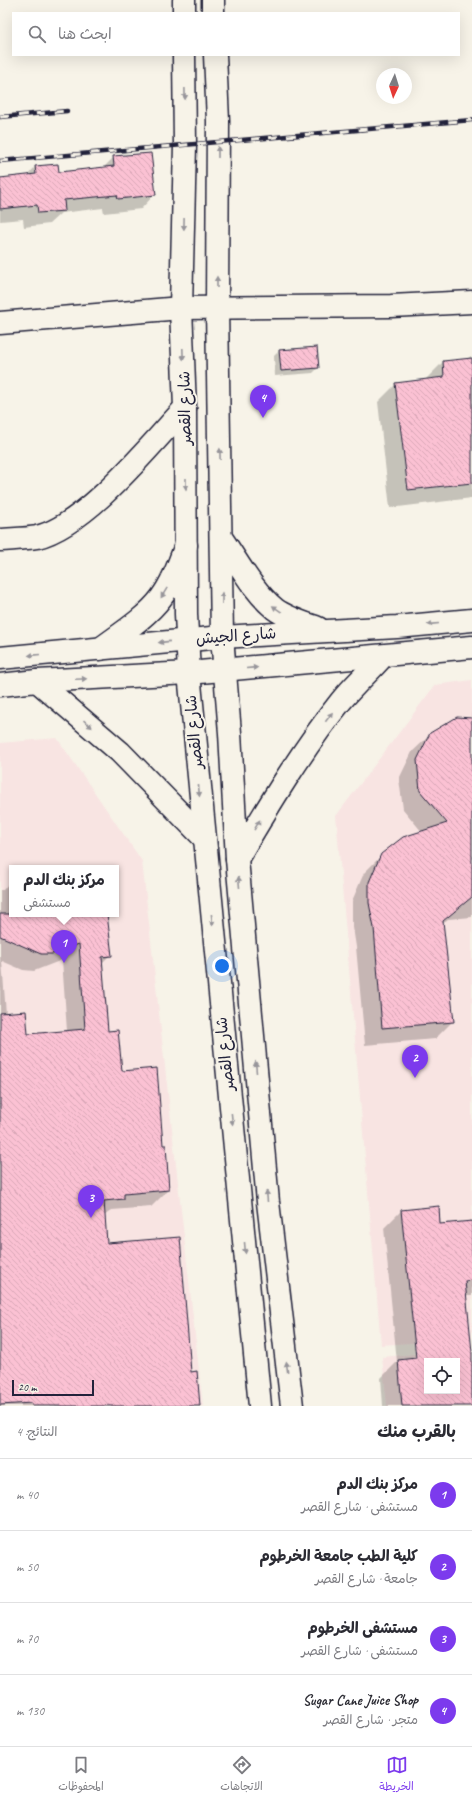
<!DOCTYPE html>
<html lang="ar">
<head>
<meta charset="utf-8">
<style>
  body { margin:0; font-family:Caveat,"Playpen Sans Arabic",sans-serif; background:#f7f7f7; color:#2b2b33; direction:rtl }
  .controls { position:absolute; right:12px; bottom:12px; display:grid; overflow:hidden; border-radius:0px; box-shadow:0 4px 16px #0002 }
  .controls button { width:36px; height:36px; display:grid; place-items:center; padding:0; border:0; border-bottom:1px solid #e1e1e2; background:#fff; color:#2b2b33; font:20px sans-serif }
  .compass { position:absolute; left:376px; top:68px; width:36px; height:36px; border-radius:50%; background:#fff; box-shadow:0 4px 16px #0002; rotate:184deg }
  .scale { position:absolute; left:12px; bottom:10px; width:82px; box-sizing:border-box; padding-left:4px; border:2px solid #22223b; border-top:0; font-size:11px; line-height:14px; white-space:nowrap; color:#22223b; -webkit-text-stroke:3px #f7f3e8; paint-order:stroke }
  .you { position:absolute; left:222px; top:966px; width:14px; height:14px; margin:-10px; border:3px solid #fff; border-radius:50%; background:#1a73e8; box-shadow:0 0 0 6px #1a73e833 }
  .badge { display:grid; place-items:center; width:26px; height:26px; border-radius:50%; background:#7c3aed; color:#fff; font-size:13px; font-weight:700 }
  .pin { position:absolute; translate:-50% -33px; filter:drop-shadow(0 1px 2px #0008) }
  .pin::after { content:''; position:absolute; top:21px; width:14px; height:12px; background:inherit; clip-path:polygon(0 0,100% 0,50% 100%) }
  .popup { position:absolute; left:9px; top:865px; width:110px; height:52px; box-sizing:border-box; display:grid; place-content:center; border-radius:0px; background:#fff; filter:drop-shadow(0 1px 3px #0005); font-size:13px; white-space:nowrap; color:#7c7c81 }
  .popup b { font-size:15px; color:#2b2b33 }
  .popup::after { content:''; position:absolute; left:50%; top:100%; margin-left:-8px; border:8px solid transparent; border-top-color:#fff }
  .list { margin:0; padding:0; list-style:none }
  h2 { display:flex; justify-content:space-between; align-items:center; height:52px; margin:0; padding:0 16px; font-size:17px }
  h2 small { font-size:13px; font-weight:400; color:#7c7c81 }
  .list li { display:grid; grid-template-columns:26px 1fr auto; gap:12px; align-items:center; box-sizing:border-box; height:72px; padding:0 16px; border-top:1px solid #e1e1e2 }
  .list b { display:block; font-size:15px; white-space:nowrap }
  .list p { margin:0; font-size:13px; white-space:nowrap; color:#7c7c81 }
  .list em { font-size:13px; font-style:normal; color:#7c7c81 }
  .icon { flex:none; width:22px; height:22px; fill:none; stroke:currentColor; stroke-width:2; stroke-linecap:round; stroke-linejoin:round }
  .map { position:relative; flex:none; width:472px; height:1406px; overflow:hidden; direction:ltr }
  .search { position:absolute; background:#fff; box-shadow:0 4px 16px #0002; left:12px; right:12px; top:12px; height:44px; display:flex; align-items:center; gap:10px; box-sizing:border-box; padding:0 14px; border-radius:0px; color:#7c7c81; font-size:15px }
  .sheet { height:340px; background:#fff }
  nav { display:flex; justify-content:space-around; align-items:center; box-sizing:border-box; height:56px; border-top:1px solid #e1e1e2; background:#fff; font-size:11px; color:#7c7c81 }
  nav a { display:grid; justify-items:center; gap:2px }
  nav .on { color:#7c3aed }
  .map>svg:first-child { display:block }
  .built { fill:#f8e4e2; fill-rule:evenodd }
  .shadow { fill:#0003; fill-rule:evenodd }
  .building { fill:url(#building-back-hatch); stroke:#22223b; fill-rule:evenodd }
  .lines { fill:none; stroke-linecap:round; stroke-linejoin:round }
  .minor-casing { stroke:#22223b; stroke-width:25 }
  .major-casing { stroke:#22223b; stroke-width:25 }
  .highway-casing { stroke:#22223b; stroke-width:25 }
  .minor { stroke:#f7f3e8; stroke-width:22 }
  .major { stroke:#f7f3e8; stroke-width:22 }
  .highway { stroke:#f7f3e8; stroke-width:22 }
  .rail-casing { stroke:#22223b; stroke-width:4.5 }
  .rail { stroke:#f7f3e8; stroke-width:3; stroke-dasharray:9; stroke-linecap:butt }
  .oneway { fill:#97959a }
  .labels { text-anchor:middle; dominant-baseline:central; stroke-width:4; stroke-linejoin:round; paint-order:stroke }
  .street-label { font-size:16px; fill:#22223b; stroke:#f7f3e8 }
</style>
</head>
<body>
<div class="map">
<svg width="472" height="1406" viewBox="0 0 472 1406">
  <defs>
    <pattern id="building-back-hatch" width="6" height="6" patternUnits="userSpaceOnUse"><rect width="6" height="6" fill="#fbc1d3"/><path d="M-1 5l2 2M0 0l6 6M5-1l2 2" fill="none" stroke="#d7a6b6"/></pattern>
  </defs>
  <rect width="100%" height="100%" fill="#f7f3e8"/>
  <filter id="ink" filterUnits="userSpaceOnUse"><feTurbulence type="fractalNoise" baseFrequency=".025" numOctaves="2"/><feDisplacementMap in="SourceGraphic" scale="8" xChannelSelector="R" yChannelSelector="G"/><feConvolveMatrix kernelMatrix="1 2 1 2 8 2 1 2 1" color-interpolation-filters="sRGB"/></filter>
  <g filter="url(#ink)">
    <!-- built -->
    <g class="built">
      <path d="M472,680V1339L381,1345L336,816L435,685Z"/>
      <path d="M57,738L142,861L203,1406H0V743ZM12,868H116V914H12Z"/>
      <path d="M472,1349V1406H387L382,1357ZM427,1361H457V1391H427Z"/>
    </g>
    <!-- shadow -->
    <g class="shadow">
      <path d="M114,157L155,194L141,209L104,213L103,208L61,213L49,224L24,227L23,219L0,221V179L27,176L35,167L58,173L103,168Z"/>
      <path d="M279,351L318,368L313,373L275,376L274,356Z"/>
      <path d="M471,356L472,498L390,508L378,402L396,384L426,379L443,362L467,359Z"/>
      <path d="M472,711V917L448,919L442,924L453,1021L435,1039L365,1045L356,947L352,921V901L364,873L382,855L422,832L403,809L399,779L412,752L431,734L471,719Z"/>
      <path d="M12,880V914H106L110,955L101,964L107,1032L121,1072L162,1146L168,1190L151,1207L112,1210L104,1216L106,1244L190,1373L199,1406H0V890H3ZM62,960L67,1031L27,1035L6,1014L2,961L23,970L34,971Z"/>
      <path d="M401,1211L440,1225L472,1222V1296H465L472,1354V1406H383L381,1378L397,1362L384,1228ZM427,1361H457V1391H427Z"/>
    </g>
    <!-- building -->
    <g class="building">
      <path d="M151,153L156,195L118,199L117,195L64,200L65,211L38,213L37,205L0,209V178L36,174L35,166L58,164L59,172L114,166L113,156Z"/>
      <path d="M317,347L319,368L281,371L279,350Z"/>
      <path d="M472,358V483L408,490L395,383L444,377L443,361Z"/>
      <path d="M457,717L472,718V897L443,921L454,1022L382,1028L374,928L369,903V882L381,854L403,837L447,823L420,791L417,760L430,733Z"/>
      <path d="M0,914H107L112,956L102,957L108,1031L118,1030L122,1071L157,1068L163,1145H166L169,1190L124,1194V1199L104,1201L107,1243L180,1237L191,1372L197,1371L200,1406H32V1403L0,1405V1013L26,1011L28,1034L85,1029L79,944L52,954H41L0,936Z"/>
      <path d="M439,1206L440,1224L472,1221V1280L465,1281L472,1352V1406H402L398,1360L416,1358L401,1210ZM427,1361H457V1391H427Z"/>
    </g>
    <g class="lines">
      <defs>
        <g id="minor">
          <path d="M0,323L181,308L391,306L472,302"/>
          <path d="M0,540C12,539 25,539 37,537C87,525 150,445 185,408"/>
        </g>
        <g id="major">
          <path d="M184,0V13"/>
          <path d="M213,0V13"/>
          <path d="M184,55L185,145L181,308L185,408L186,614L189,673L260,1406"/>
          <path d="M215,55L218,121L217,307L222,637L230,733L237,859L268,1202L292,1406"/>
        </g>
        <g id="highway">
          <path d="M222,539C238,562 253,591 275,609C287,618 304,623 318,628"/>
          <path d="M100,649C120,634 146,618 161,598C173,582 179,563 186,545"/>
          <path d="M0,658L222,637L397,627L472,620"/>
          <path d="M37,681L120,752L204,838"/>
          <path d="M0,685L37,681L189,673L472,647"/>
          <path d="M237,859C269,805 302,750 341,701C354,685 370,671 383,656"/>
        </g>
      </defs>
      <!-- minor casing -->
      <use href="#minor" class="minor-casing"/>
      <!-- major casing -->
      <use href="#major" class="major-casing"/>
      <!-- highway casing -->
      <use href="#highway" class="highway-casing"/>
      <!-- minor -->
      <use href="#minor" class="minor"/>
      <!-- major -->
      <use href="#major" class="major"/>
      <!-- highway -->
      <use href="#highway" class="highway"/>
      <defs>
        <g id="rail">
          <path d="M0,117L67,111"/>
          <path d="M0,161L472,120"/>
        </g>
      </defs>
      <!-- rail casing -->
      <use href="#rail" class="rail-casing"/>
      <!-- rail -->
      <use href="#rail" class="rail"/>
    </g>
    <!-- one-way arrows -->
    <defs><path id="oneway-solid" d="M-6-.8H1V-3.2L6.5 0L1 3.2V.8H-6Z"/></defs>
    <g class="oneway">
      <use href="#oneway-solid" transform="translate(185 94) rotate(89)"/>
      <use href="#oneway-solid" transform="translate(218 152) rotate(-90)"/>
      <use href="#oneway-solid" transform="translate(184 224) rotate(91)"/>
      <use href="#oneway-solid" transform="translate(217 282) rotate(-90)"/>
      <use href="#oneway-solid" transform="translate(183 354) rotate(88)"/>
      <use href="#oneway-solid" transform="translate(220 454) rotate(-91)"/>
      <use href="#oneway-solid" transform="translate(186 484) rotate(90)"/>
      <use href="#oneway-solid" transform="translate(164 593) rotate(122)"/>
      <use href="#oneway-solid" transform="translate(222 598) rotate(-90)"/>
      <use href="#oneway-solid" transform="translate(277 609) rotate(-145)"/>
      <use href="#oneway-solid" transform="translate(433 624) rotate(175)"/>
      <use href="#oneway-solid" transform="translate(164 642) rotate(174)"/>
      <use href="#oneway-solid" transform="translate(34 655) rotate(175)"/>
      <use href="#oneway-solid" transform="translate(252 668) rotate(-5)"/>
      <use href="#oneway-solid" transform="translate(81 679) rotate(-3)"/>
      <use href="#oneway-solid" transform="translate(329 717) rotate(-53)"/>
      <use href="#oneway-solid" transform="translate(88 724) rotate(41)"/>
      <use href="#oneway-solid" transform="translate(199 791) rotate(85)"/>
      <use href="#oneway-solid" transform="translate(257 825) rotate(-60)"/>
      <use href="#oneway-solid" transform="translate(239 882) rotate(-95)"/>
      <use href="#oneway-solid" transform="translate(212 920) rotate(84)"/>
      <use href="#oneway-solid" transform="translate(256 1067) rotate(-95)"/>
      <use href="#oneway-solid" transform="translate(232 1119) rotate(84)"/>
      <use href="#oneway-solid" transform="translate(267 1196) rotate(-95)"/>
      <use href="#oneway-solid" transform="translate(245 1248) rotate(85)"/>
      <use href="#oneway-solid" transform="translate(287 1367) rotate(-97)"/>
    </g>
  </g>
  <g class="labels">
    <!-- street labels -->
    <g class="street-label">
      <text transform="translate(185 408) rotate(-91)">شارع القصر</text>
      <text transform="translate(236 636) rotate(-4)">شارع الجيش</text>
      <text transform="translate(194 732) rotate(-95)">شارع القصر</text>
      <text transform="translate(225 1054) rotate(-96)">شارع القصر</text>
    </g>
  </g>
</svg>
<div class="controls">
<button><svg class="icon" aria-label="locate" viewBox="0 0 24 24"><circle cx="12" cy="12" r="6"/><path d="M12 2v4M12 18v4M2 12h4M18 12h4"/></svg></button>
</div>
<svg class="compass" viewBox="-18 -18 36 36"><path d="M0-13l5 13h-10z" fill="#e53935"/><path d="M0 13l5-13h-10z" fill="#7c7c81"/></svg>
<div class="scale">20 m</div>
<div class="you"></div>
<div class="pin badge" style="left:64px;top:963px">1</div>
<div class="popup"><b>مركز بنك الدم</b>مستشفى</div>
<div class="pin badge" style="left:415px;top:1078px">2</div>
<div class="pin badge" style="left:91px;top:1218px">3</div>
<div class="pin badge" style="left:263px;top:418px">4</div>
<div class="search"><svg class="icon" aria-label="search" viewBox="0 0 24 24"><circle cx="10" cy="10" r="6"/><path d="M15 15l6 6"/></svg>ابحث هنا</div>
</div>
<section class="sheet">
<h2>بالقرب منك<small>النتائج: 4</small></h2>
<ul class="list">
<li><span class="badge">1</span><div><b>مركز بنك الدم</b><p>مستشفى · شارع القصر</p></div><em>40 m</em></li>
<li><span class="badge">2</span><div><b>كلية الطب جامعة الخرطوم</b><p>جامعة · شارع القصر</p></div><em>50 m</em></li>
<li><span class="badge">3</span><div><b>مستشفى الخرطوم</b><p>مستشفى · شارع القصر</p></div><em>70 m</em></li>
<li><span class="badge">4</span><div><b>Sugar Cane Juice Shop</b><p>متجر · شارع القصر</p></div><em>130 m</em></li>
</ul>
</section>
<nav>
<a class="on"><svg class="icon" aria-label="map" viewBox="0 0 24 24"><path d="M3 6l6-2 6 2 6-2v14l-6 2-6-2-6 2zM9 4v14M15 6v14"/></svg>الخريطة</a>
<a><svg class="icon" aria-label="directions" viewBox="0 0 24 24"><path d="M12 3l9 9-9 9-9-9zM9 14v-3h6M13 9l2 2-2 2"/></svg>الاتجاهات</a>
<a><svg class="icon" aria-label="saved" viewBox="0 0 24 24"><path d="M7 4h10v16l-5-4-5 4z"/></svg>المحفوظات</a>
</nav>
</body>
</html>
